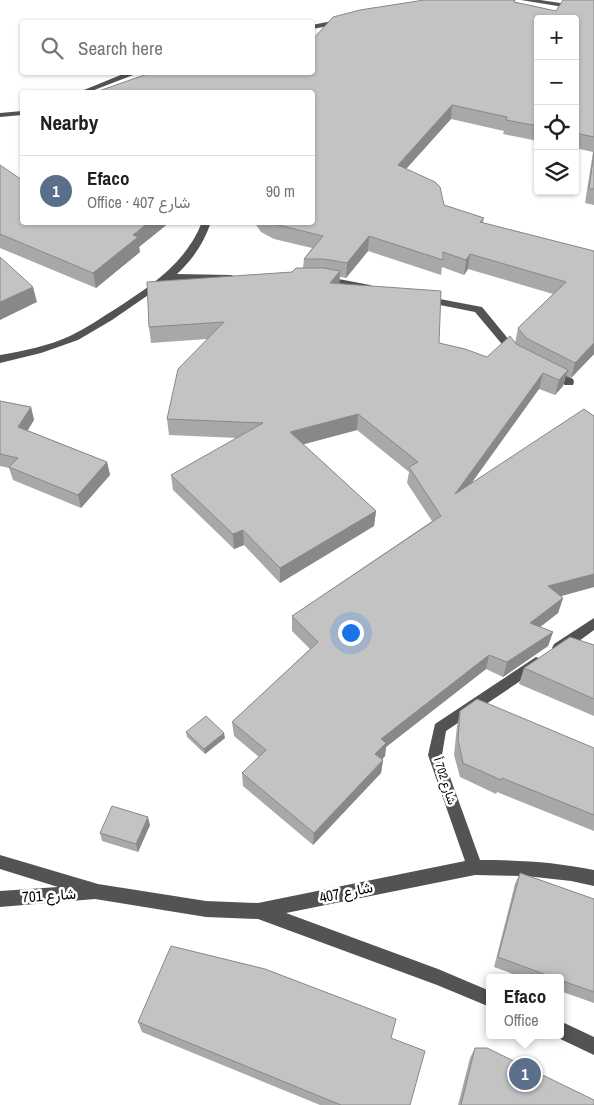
<!DOCTYPE html>
<html lang="en">
<head>
<meta charset="utf-8">
<style>
  body { margin:0; font-family:"Archivo Narrow",Vazirmatn,sans-serif; background:#f2f2f2; color:#202124 }
  .controls { position:absolute; right:15px; top:15px; display:grid; overflow:hidden; border-radius:5px; box-shadow:0 1px 4px #0004 }
  .controls button { width:45px; height:45px; display:grid; place-items:center; padding:0; border:0; border-bottom:1px solid #e0e0e0; background:#fff; color:#202124; font:25px sans-serif }
  .you { position:absolute; left:350px; top:632px; width:18px; height:18px; margin:-12px; border:4px solid #fff; border-radius:50%; background:#1a73e8; box-shadow:0 0 0 8px #1a73e833 }
  .badge { display:grid; place-items:center; width:32px; height:32px; border-radius:50%; background:#000; color:#fff; font-size:16px; font-weight:700 }
  .pin { position:absolute; translate:-50% -50%; border:2px solid #fff; box-shadow:0 1px 5px #0006 }
  .popup { position:absolute; left:486px; top:974px; width:78px; height:65px; box-sizing:border-box; display:grid; place-content:center; border-radius:5px; background:#fff; filter:drop-shadow(0 1px 4px #0005); font-size:16px; white-space:nowrap; color:#757577 }
  .popup b { font-size:19px; color:#202124 }
  .popup::after { content:''; position:absolute; left:50%; top:100%; margin-left:-10px; border:10px solid transparent; border-top-color:#fff }
  .list { margin:0; padding:0; list-style:none }
  h2 { display:flex; justify-content:space-between; align-items:center; height:65px; margin:0; padding:0 20px; font-size:21px }
  h2 small { font-size:16px; font-weight:400; color:#757577 }
  .list li { display:grid; grid-template-columns:32px 1fr auto; gap:15px; align-items:center; box-sizing:border-box; height:70px; padding:0 20px; border-top:1px solid #e0e0e0 }
  .list b { display:block; font-size:19px; white-space:nowrap }
  .list p { margin:0; font-size:16px; white-space:nowrap; color:#757577 }
  .list em { font-size:16px; font-style:normal; color:#757577 }
  .icon { flex:none; width:28px; height:28px; fill:none; stroke:currentColor; stroke-width:2; stroke-linecap:round; stroke-linejoin:round }
  .map { position:relative; flex:none; width:594px; height:1105px; overflow:hidden }
  .search { position:absolute; background:#fff; box-shadow:0 1px 4px #0004; left:20px; top:20px; width:295px; height:55px; display:flex; align-items:center; gap:12px; box-sizing:border-box; padding:0 18px; border-radius:5px; color:#757577; font-size:19px }
  .panel { position:absolute; background:#fff; box-shadow:0 1px 4px #0004; left:20px; top:90px; width:295px; height:135px; border-radius:5px }
  .map>svg:first-child { display:block }
  .lines { fill:none; stroke-linecap:round; stroke-linejoin:round }
  .minor { fill:#535353; fill-rule:evenodd }
  .wall { fill:#a8a8a8; fill-rule:evenodd }
  .shaded-wall { fill:#888 }
  .building { fill:#c3c3c3; stroke:#888 }
  .labels { text-anchor:middle; dominant-baseline:central; stroke-width:5; stroke-linejoin:round; paint-order:stroke }
  .street-label { font-size:12px; fill:#000; stroke:#fff }
  .near-street-label { font-size:15px; fill:#000; stroke:#fff }
</style>
</head>
<body>
<div class="map">
<svg width="594" height="1105" viewBox="0 0 594 1105">
  <rect width="100%" height="100%" fill="#fff"/>
  <g class="lines">
    <!-- minor -->
    <g class="minor">
      <path d="M521,0H540L594,8V12Z"/>
      <path d="M342,19H345V23L312,29V25Z"/>
      <path d="M128,72H141L89,92H79Z"/>
      <path d="M22,111V115L0,117V113Z"/>
      <path d="M202,222H211C204,243 193,259 177,274L231,275L234,276V280H170L112,320L78,340L41,353L0,363V355C24,351 48,346 70,336C87,328 102,317 117,308C152,285 186,263 202,222Z"/>
      <path d="M323,276L370,285L375,288L370,291L320,281L318,279Z"/>
      <path d="M424,296L482,307L520,353L519,355H511L475,312L420,301L419,299Z"/>
      <path d="M550,368L573,379L574,382L573,385H565L546,375L545,372Z"/>
      <path d="M594,618V630L564,652L559,654L554,652L552,648L554,644Z"/>
      <path d="M536,657L541,659L543,663L541,667L446,731L442,755L480,860C519,860 556,862 594,870V886L571,881L526,876L475,875L286,913L438,969L490,991V1007L437,985L258,919L206,917L95,899L0,907V891L58,887L0,869V855L98,884L206,901L258,903L465,861L428,755L435,724Z"/>
      <path d="M560,1021L594,1037V1055L554,1036L560,1035Z"/>
    </g>
  </g>
  <!-- wall -->
  <g class="wall">
    <path d="M594,0V205L585,203L593,152L575,148V19H538V141L503,134L504,131L451,119L406,169L444,205L484,218L483,223L594,251V354L571,378L566,376L563,386L555,395L539,389L471,483L594,416V587L561,596L563,598L558,613L540,627L553,632L548,646L503,677L486,669L386,747L385,756L382,759L383,760L381,773L313,845L243,786L242,773L259,757L234,736L232,722L310,649L292,631V616L432,521L407,483L409,472L357,430L303,444L376,511L374,526L280,583L244,545L234,549L173,490L171,475L237,438L169,435L167,419L207,339L151,343L149,327L303,268L304,259L312,248L274,239L261,232L254,222H312V92L314,38L514,2L556,11ZM368,251L441,275L442,267L464,275L468,269L553,294L518,328L515,343L487,357L439,343L339,284L340,277L346,278Z"/>
    <path d="M0,165L22,222H170L139,247L140,252L96,288L0,248Z"/>
    <path d="M0,401L31,407L34,420L27,430L107,462L110,475L81,508L13,480L9,468L0,466Z"/>
    <path d="M594,645V716L519,684L524,668Z"/>
    <path d="M460,711L594,748V831L497,792L496,794L460,777L454,755L457,726Z"/>
    <path d="M186,732L225,738L205,754L187,737Z"/>
    <path d="M150,825L138,852L102,841L100,833Z"/>
    <path d="M520,873L594,899V1003L560,991V978H524L494,967L515,884Z"/>
    <path d="M138,1022L391,1038L410,1105H320L142,1032Z"/>
    <path d="M475,1048L594,1105H458L470,1058Z"/>
  </g>
  <!-- shaded-wall -->
  <g class="shaded-wall">
    <path d="M452,105L451,119L397,179L398,165Z"/>
    <path d="M149,222H170L139,247L140,252L96,288L93,273L133,235Z"/>
    <path d="M369,236L368,251L346,278L347,263Z"/>
    <path d="M470,254L468,269L464,275L466,260Z"/>
    <path d="M340,271L339,287L330,283Z"/>
    <path d="M33,287L37,302L0,320V302Z"/>
    <path d="M594,343V354L571,378L575,363Z"/>
    <path d="M568,370L563,386L555,395L559,380Z"/>
    <path d="M543,373L539,389L453,509L455,494Z"/>
    <path d="M31,407L34,420L22,440L18,427Z"/>
    <path d="M358,414L357,430L290,448V432Z"/>
    <path d="M107,462L110,475L81,508L78,495Z"/>
    <path d="M376,511L374,526L280,583V568Z"/>
    <path d="M243,530L244,545L234,549L233,534Z"/>
    <path d="M594,574V587L543,601L548,586Z"/>
    <path d="M563,598L558,613L526,638L530,623Z"/>
    <path d="M553,632L548,646L503,677L507,662Z"/>
    <path d="M489,655L486,669L386,747L385,756L374,768L375,754L381,739Z"/>
    <path d="M224,733L225,738L205,754L204,749Z"/>
    <path d="M383,760L381,773L313,845L314,833Z"/>
    <path d="M148,817L150,825L138,852L136,844Z"/>
  </g>
  <!-- building -->
  <g class="building">
    <path d="M424,0H515L514,2L556,11L563,0H594V137L575,133V19H538V126L506,120L507,117L452,105L398,165L435,182L440,187L444,205L484,218L480,222L594,251V343L575,363L526,338L518,328L566,282L470,254L466,260L443,252V260L369,236L347,263L324,259H304L323,236L274,224L271,222H312V92H96L153,72H312V38H314L333,17L360,10Z"/>
    <path d="M594,152V189H589Z"/>
    <path d="M0,165L22,180V222H149L133,235L138,237L93,273L0,234Z"/>
    <path d="M0,257L33,287L0,302Z"/>
    <path d="M296,268H324L340,271L330,283L441,291L439,343L465,349L487,357L510,336L516,344L568,370L559,380L543,373L455,494L584,409L594,416V574L548,586L563,598L530,623L553,632L507,662L489,655L381,739L386,743L375,754L383,760L314,833L242,773L266,750L232,722L318,642L292,616L441,516L409,467L418,462L358,414L290,432L376,511L280,568L243,530L233,534L171,475L263,423L167,419L178,369L224,322L149,327L147,282L292,272Z"/>
    <path d="M0,401L31,407L18,427L107,462L78,495L9,467L18,458L0,454Z"/>
    <path d="M570,637L594,645V699L524,668Z"/>
    <path d="M477,699L594,748V815L502,778L501,780L463,763L458,740L460,711Z"/>
    <path d="M206,716L224,733L204,749L186,732Z"/>
    <path d="M112,806L148,817L136,844L100,833Z"/>
    <path d="M520,873L594,899V992L560,980V978H555L498,957Z"/>
    <path d="M171,946L265,969L396,1019L391,1038L425,1051L410,1105H341L138,1022Z"/>
    <path d="M475,1048H487L594,1100V1105H461Z"/>
  </g>
  <g class="labels">
    <!-- street labels -->
    <g class="street-label">
      <text transform="translate(445 781) rotate(72)">شارع 702 أ</text>
    </g>
    <!-- near-street labels -->
    <g class="near-street-label">
      <text transform="translate(346 892) rotate(-12)">شارع 407</text>
      <text transform="translate(49 895) rotate(-4)">شارع 701</text>
    </g>
  </g>
</svg>
<div class="controls">
<button>+</button>
<button>−</button>
<button><svg class="icon" aria-label="locate" viewBox="0 0 24 24"><circle cx="12" cy="12" r="6"/><path d="M12 2v4M12 18v4M2 12h4M18 12h4"/></svg></button>
<button><svg class="icon" aria-label="layers" viewBox="0 0 24 24"><path d="M12 4l9 5-9 5-9-5zM3 14l9 5 9-5"/></svg></button>
</div>
<div class="you"></div>
<div class="pin badge" style="left:525px;top:1074px;background:#5c6f8a">1</div>
<div class="popup"><b>Efaco</b>Office</div>
<div class="search"><svg class="icon" aria-label="search" viewBox="0 0 24 24"><circle cx="10" cy="10" r="6"/><path d="M15 15l6 6"/></svg>Search here</div>
<section class="panel">
<h2>Nearby<small></small></h2>
<ul class="list">
<li><span class="badge" style="background:#5c6f8a">1</span><div><b>Efaco</b><p>Office · شارع 407</p></div><em>90 m</em></li>
</ul>
</section>
</div>
</body>
</html>
